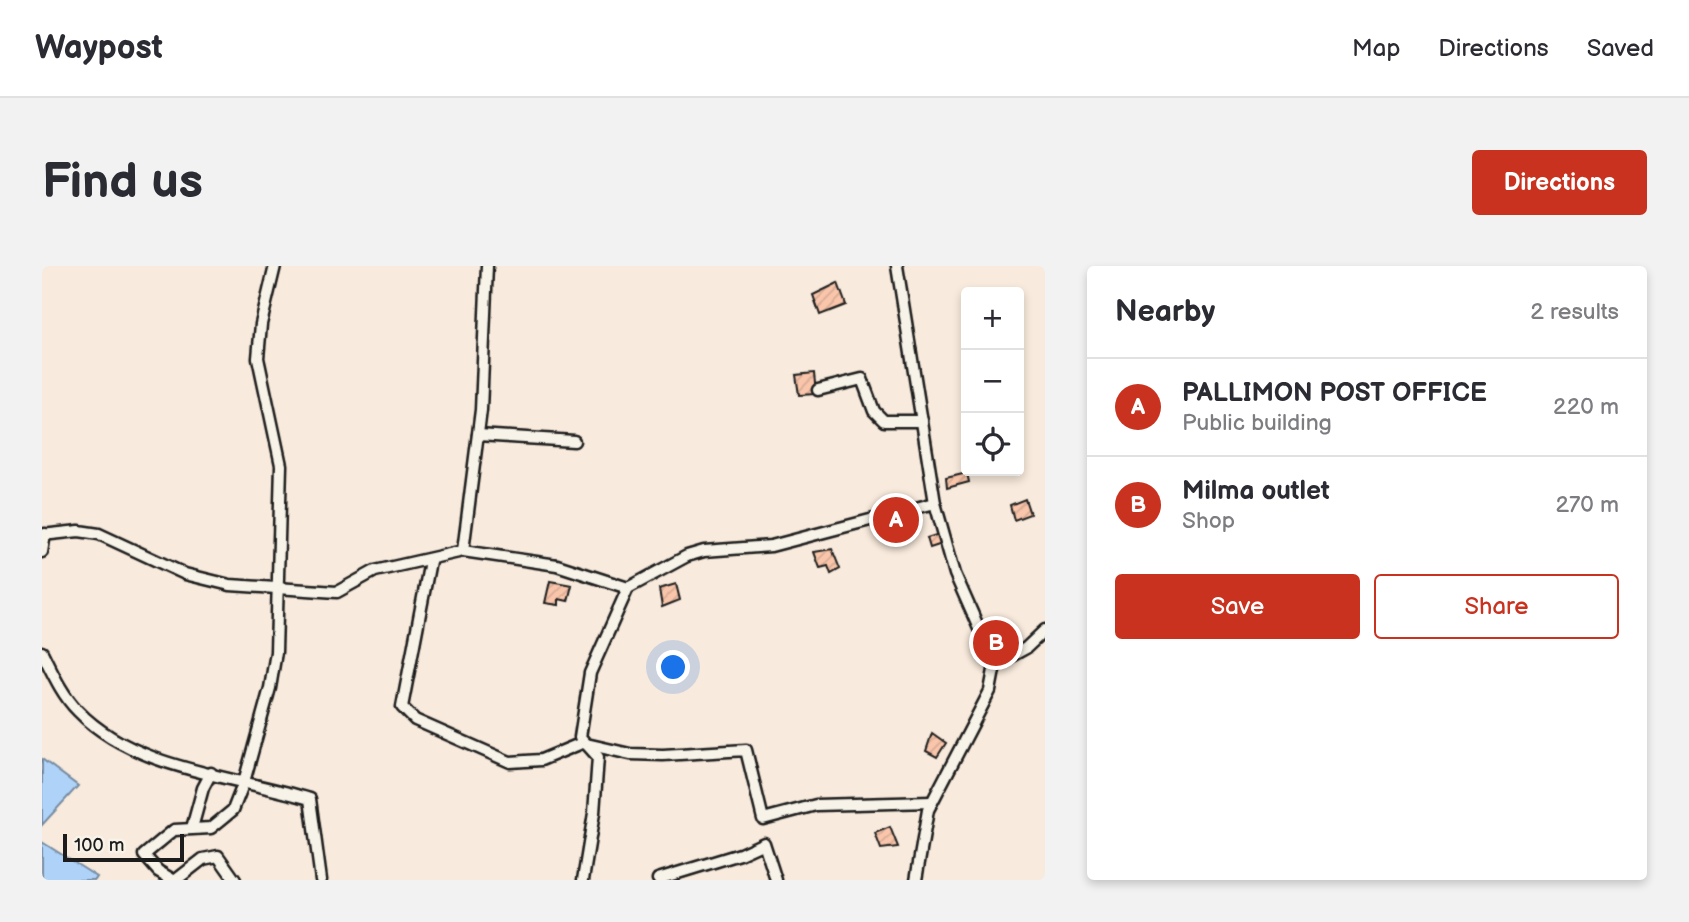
<!DOCTYPE html>
<html lang="en">
<head>
<meta charset="utf-8">
<style>
  body { margin:0; font-family:"Balsamiq Sans",sans-serif; background:#f2f2f3; color:#2b2b33 }
  .controls { position:absolute; right:21px; top:21px; display:grid; overflow:hidden; border-radius:7px; box-shadow:0 4px 10px #0003 }
  .controls button { width:63px; height:63px; display:grid; place-items:center; padding:0; border:0; border-bottom:2px solid #e1e1e2; background:#fff; color:#2b2b33; font:35px sans-serif }
  .scale { position:absolute; left:21px; bottom:18px; width:121px; box-sizing:border-box; padding-left:7px; border:4px solid #1c1c1c; border-top:0; font-size:19px; line-height:24px; white-space:nowrap; color:#1c1c1c; -webkit-text-stroke:5px #f7f3e8; paint-order:stroke }
  .you { position:absolute; left:632px; top:402px; width:24px; height:24px; margin:-18px; border:5px solid #fff; border-radius:50%; background:#1a73e8; box-shadow:0 0 0 10px #1a73e833 }
  .badge { display:grid; place-items:center; width:46px; height:46px; border-radius:50%; background:#c8321e; color:#fff; font-size:23px; font-weight:700 }
  .pin { position:absolute; translate:-50% -50%; border:4px solid #fff; box-shadow:0 2px 7px #0006 }
  .list { margin:0; padding:0; list-style:none }
  h2 { display:flex; justify-content:space-between; align-items:center; height:91px; margin:0; padding:0 28px; font-size:30px }
  h2 small { font-size:23px; font-weight:400; color:#7c7c81 }
  .list li { display:grid; grid-template-columns:46px 1fr auto; gap:21px; align-items:center; box-sizing:border-box; height:98px; padding:0 28px; border-top:2px solid #e1e1e2 }
  .list b { display:block; font-size:26px; white-space:nowrap }
  .list p { margin:0; font-size:23px; white-space:nowrap; color:#7c7c81 }
  .list em { font-size:23px; font-style:normal; color:#7c7c81 }
  .actions { display:flex; gap:14px; padding:21px 28px }
  .actions a { flex:1; padding:16px 0; border:2px solid #c8321e; border-radius:7px; text-align:center; font-size:24px; color:#c8321e }
  .actions .main { background:#c8321e; color:#fff }
  .icon { flex:none; width:38px; height:38px; fill:none; stroke:currentColor; stroke-width:2; stroke-linecap:round; stroke-linejoin:round }
  .map { position:relative; flex:none; width:1003px; height:614px; overflow:hidden; border-radius:7px }
  header { display:flex; align-items:center; gap:42px; box-sizing:border-box; height:98px; padding:0 35px; background:#fff; border-bottom:2px solid #e1e1e2 }
  header strong { font-size:33px }
  nav { display:flex; gap:38px; margin-inline-start:auto; font-size:24px }
  .intro { display:flex; align-items:center; justify-content:space-between; box-sizing:border-box; height:168px; padding:0 42px }
  h1 { margin:0; font-size:49px }
  .button { padding:18px 32px; border-radius:7px; background:#c8321e; color:#fff; font-size:24px; font-weight:700 }
  main { display:flex; gap:42px; padding:0 42px }
  aside { flex:1; background:#fff; border-radius:7px; box-shadow:0 4px 10px #0003 }
  .map>svg:first-child { display:block }
  .water { fill:#afd3f8; stroke:#748aa0; stroke-width:2 }
  .building { fill:url(#building-hatch); stroke:#1c1c1c; stroke-width:2 }
  .lines { fill:none; stroke-linecap:round; stroke-linejoin:round }
  .minor-casing { stroke:#1c1c1c; stroke-width:15 }
  .minor { stroke:#f7f3e8; stroke-width:10 }
</style>
</head>
<body>
<header>
<strong>Waypost</strong>
<nav><a>Map</a><a>Directions</a><a>Saved</a></nav>
</header>
<div class="intro"><h1>Find us</h1><a class="button">Directions</a></div>
<main>
<div class="map">
<svg width="1003" height="614" viewBox="0 0 1003 614">
  <defs>
    <pattern id="building-hatch" width="6" height="6" patternUnits="userSpaceOnUse" patternTransform="scale(1.75)"><rect width="6" height="6" fill="#fac6ab"/><path d="M-1 1l2-2M0 6l6-6M5 7l2-2" fill="none" stroke="#d6aa93"/></pattern>
  </defs>
  <rect width="100%" height="100%" fill="#f8eadc"/>
  <filter id="ink" filterUnits="userSpaceOnUse"><feTurbulence type="fractalNoise" baseFrequency=".0143" numOctaves="2"/><feDisplacementMap in="SourceGraphic" scale="14" xChannelSelector="R" yChannelSelector="G"/><feConvolveMatrix kernelMatrix="1 2 1 2 8 2 1 2 1" color-interpolation-filters="sRGB"/></filter>
  <g filter="url(#ink)">
    <!-- water -->
    <g class="water">
      <path d="M0,493L36,520L0,559Z"/>
      <path d="M0,576L55,611L53,614H0Z"/>
    </g>
    <!-- building -->
    <g class="building">
      <path d="M796,17L804,39L778,49L771,29Z"/>
      <path d="M772,107L774,128L757,129L754,109Z"/>
      <path d="M925,207L927,216L905,222L904,212Z"/>
      <path d="M983,233L988,248L972,254L968,239Z"/>
      <path d="M900,267L903,277L888,282L885,272Z"/>
      <path d="M790,283L798,303L789,308L786,300L778,302L772,286Z"/>
      <path d="M508,315L530,319L526,335L517,333V339L503,337Z"/>
      <path d="M634,318L638,334L620,341L617,323Z"/>
      <path d="M890,467L904,477L895,491L884,485Z"/>
      <path d="M848,561L856,581L839,583L833,567Z"/>
    </g>
    <g class="lines">
      <defs>
        <g id="minor">
          <path d="M855,0L893,237L913,308L953,399L948,425L886,544L874,614"/>
          <path d="M776,124L820,113L832,145L842,155H880"/>
          <path d="M436,169L532,175"/>
          <path d="M0,269L37,265L57,268L143,308L188,319L295,326L333,305L421,285L515,299L586,322"/>
          <path d="M421,285L439,144L445,0"/>
          <path d="M0,286L3,268"/>
          <path d="M388,295L360,441L373,454L468,496L499,494L540,477L588,488L621,489L704,484L721,553L774,539L890,536"/>
          <path d="M0,386C10,406 20,429 36,445C93,504 192,510 268,533L279,614"/>
          <path d="M953,399L984,382L1003,364"/>
          <path d="M150,562L161,522L169,507"/>
          <path d="M616,613L698,588L722,577L734,614"/>
          <path d="M131,614L116,605L102,589L132,564L169,562L191,544L202,516L228,422L234,386L239,199L216,92L219,58L233,0"/>
          <path d="M134,614L161,593L176,590L193,614"/>
          <path d="M541,614L552,547L556,491L538,471L548,407L586,322L645,290L662,285L729,280L893,237"/>
        </g>
      </defs>
      <!-- minor casing -->
      <use href="#minor" class="minor-casing"/>
      <!-- minor -->
      <use href="#minor" class="minor"/>
    </g>
  </g>
</svg>
<div class="controls">
<button>+</button>
<button>−</button>
<button><svg class="icon" aria-label="locate" viewBox="0 0 24 24"><circle cx="12" cy="12" r="6"/><path d="M12 2v4M12 18v4M2 12h4M18 12h4"/></svg></button>
</div>
<div class="scale">100 m</div>
<div class="you"></div>
<div class="pin badge" style="left:854px;top:254px">A</div>
<div class="pin badge" style="left:954px;top:377px">B</div>
</div>
<aside>
<h2>Nearby<small>2 results</small></h2>
<ul class="list">
<li><span class="badge">A</span><div><b>PALLIMON POST OFFICE</b><p>Public building</p></div><em>220 m</em></li>
<li><span class="badge">B</span><div><b>Milma outlet</b><p>Shop</p></div><em>270 m</em></li>
</ul>
<div class="actions"><a class="main">Save</a><a>Share</a></div>
</aside>
</main>
</body>
</html>
